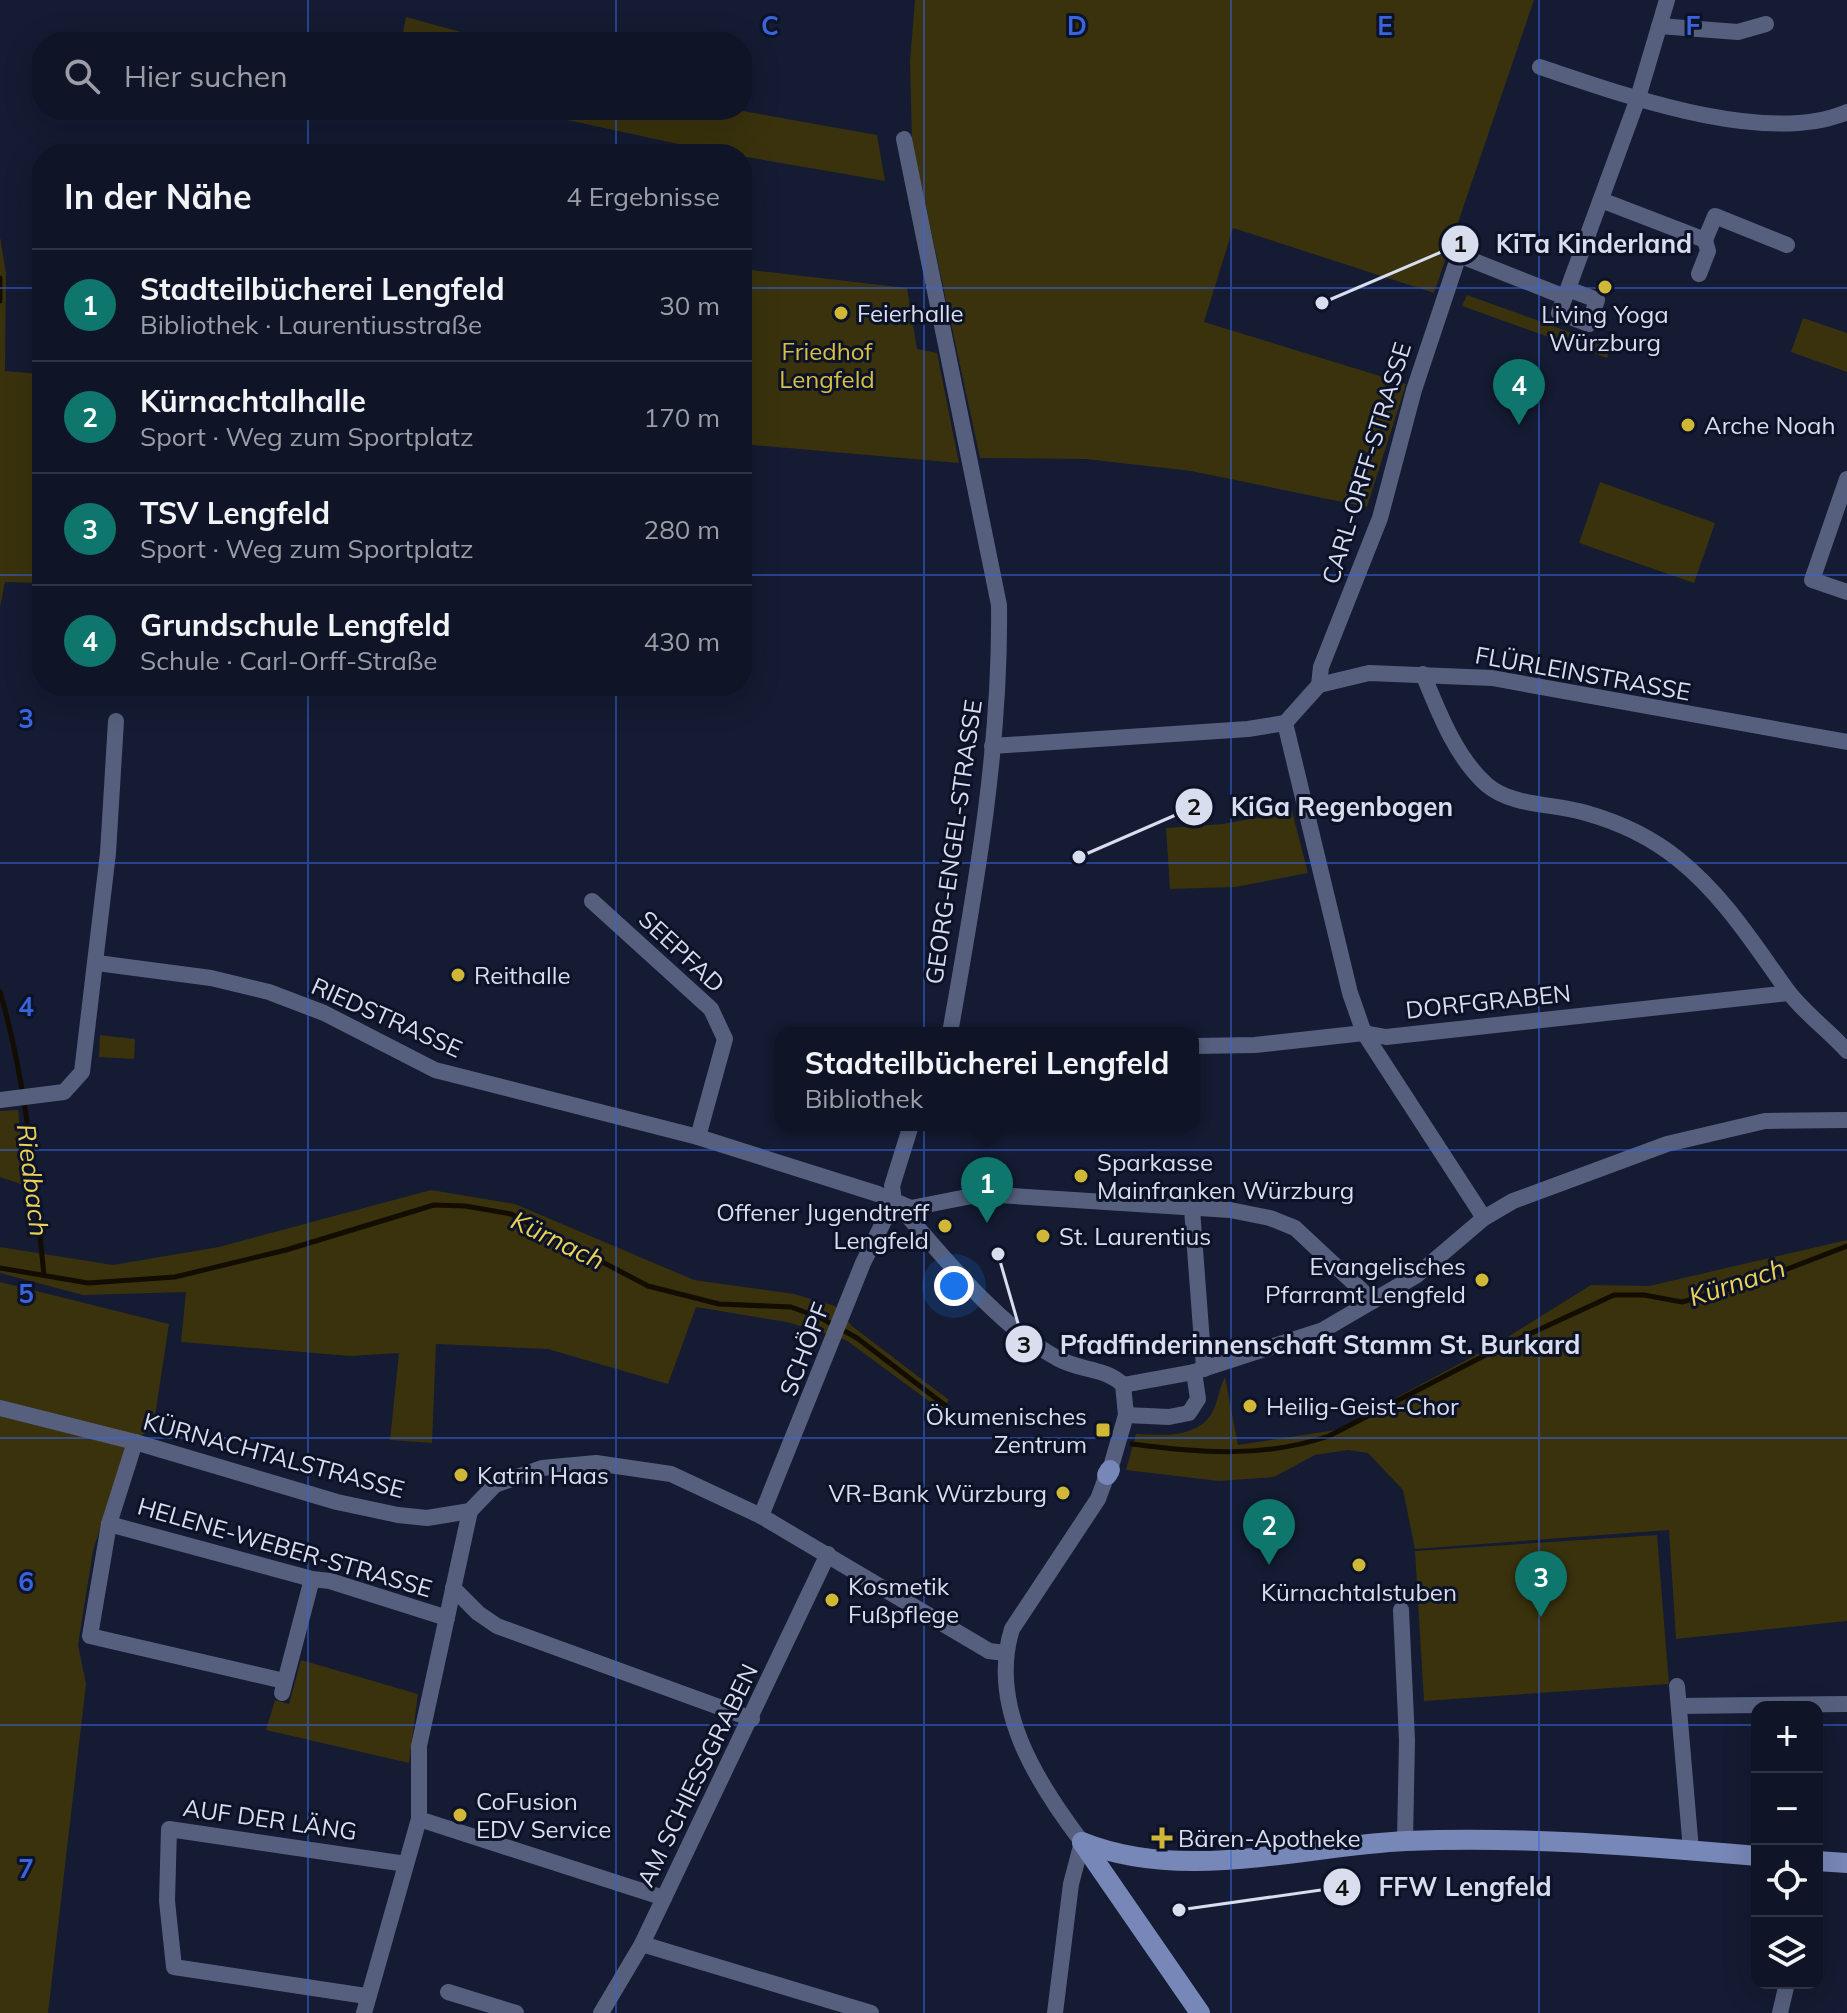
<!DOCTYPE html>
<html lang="de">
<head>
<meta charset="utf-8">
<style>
  body { margin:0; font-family:Mulish,sans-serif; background:#1d2132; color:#f1f3f6 }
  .controls { position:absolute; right:24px; bottom:24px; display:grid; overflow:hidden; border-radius:16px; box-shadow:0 8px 32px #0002 }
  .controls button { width:72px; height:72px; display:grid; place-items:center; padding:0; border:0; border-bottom:2px solid #2f3343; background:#0f1426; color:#f1f3f6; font:40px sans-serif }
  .you { position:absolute; left:954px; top:1286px; width:28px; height:28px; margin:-20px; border:6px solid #fff; border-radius:50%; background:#1a73e8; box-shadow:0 0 0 12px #1a73e833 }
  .badge { display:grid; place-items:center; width:52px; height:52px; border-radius:50%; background:#0f766e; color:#fff; font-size:26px; font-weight:700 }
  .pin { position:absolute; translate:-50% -66px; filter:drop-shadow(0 2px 4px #0008) }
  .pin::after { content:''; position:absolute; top:42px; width:28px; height:24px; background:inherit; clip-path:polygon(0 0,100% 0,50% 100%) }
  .popup { position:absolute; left:775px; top:1027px; width:424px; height:104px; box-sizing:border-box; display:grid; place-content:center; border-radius:16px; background:#0f1426; filter:drop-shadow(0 2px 6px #0005); font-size:26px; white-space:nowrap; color:#9b9ea7 }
  .popup b { font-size:30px; color:#f1f3f6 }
  .popup::after { content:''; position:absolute; left:50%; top:100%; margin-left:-16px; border:16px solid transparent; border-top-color:#0f1426 }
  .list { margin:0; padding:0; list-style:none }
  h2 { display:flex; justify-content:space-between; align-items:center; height:104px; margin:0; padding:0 32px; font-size:34px }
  h2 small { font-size:26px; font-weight:400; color:#9b9ea7 }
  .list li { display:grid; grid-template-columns:52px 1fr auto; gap:24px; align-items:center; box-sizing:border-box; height:112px; padding:0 32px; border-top:2px solid #2f3343 }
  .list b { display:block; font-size:30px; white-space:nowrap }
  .list p { margin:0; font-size:26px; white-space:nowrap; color:#9b9ea7 }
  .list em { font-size:26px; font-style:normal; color:#9b9ea7 }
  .icon { flex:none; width:44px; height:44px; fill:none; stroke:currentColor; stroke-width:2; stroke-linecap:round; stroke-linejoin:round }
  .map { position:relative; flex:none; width:1847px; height:2013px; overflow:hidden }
  .search { position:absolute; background:#0f1426; box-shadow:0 8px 32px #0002; left:32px; top:32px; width:720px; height:88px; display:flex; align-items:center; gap:20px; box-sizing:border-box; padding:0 28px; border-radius:32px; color:#9b9ea7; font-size:30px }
  .panel { position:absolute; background:#0f1426; box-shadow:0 8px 32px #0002; left:32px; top:144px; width:720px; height:552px; border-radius:32px }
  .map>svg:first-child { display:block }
  .green { fill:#39320d }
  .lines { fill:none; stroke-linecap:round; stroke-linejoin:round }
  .stream { stroke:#120d00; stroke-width:5 }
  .street { stroke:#56607e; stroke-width:16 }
  .secondary { stroke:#7787b7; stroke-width:20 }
  .grid { fill:none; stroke:#3964db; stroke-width:2; stroke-opacity:0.55 }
  .poi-dot { fill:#d1b736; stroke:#0c1227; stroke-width:3 }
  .labels { text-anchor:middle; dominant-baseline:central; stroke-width:6; stroke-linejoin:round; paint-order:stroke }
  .poi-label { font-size:24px; fill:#d8deed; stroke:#0c1227; text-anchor:start }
  .park-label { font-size:24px; fill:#d8bf43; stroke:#0c1227 }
  .street-label { font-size:24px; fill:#d8deed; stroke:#0c1227 }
  .water-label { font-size:26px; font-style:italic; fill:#ead158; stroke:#0c1227 }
  .grid-label { font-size:26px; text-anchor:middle; font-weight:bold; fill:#3964db; stroke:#0c1227; stroke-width:6; stroke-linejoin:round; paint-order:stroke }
  .leader { fill:none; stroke:#d8deed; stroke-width:3 }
  .callout-dot { fill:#d8deed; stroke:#0c1227; stroke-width:3 }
  .mark-label { font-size:24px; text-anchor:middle; font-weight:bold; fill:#111 }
  .callout-label { font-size:26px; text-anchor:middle; font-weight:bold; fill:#d8deed; stroke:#0c1227; stroke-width:6; stroke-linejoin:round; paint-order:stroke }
</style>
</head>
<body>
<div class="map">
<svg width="1847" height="2013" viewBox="0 0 1847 2013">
  <rect width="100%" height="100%" fill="#141b32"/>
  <!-- green -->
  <g class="green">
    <path d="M915,0H1534L1434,293L1233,228L1204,322L1406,384L1367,507L1191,471L1086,459L980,458L912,142L910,61Z"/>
    <path d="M406,17L498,42H401Z"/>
    <path d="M521,110H737L877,135L885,181L706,150Z"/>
    <path d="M0,237L6,273L5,371L42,374V583L5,582L0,607Z"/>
    <path d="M742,269L907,288L917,349L937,353L959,463L742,444Z"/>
    <path d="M1467,295L1611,347L1607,358L1462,306Z"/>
    <path d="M1803,318L1847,333V372L1791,352Z"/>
    <path d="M1600,482L1715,523L1694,583L1579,543Z"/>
    <path d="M1292,811L1308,873L1235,887L1170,889L1166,828L1223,824Z"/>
    <path d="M100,1035L135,1039L134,1059L99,1057Z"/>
    <path d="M18,1110L26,1186L0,1177V1111Z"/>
    <path d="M431,1190L515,1204L694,1280L794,1294L835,1306L852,1326L949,1400L941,1410L846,1340L787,1322L696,1307L668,1384L548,1349L436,1344L432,1443L390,1440L399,1353L350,1356L181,1342L186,1292L83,1295L0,1273V1247L113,1265L219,1247Z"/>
    <path d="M1847,1240V1621L1676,1639L1669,1530L1415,1549L1403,1490L1368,1453L1348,1450L1315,1455L1274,1477L1219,1481L1126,1470L1136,1434C1162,1435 1196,1439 1212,1413C1218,1402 1219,1388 1225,1377L1238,1445L1336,1430L1498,1343L1591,1285L1649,1286Z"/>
    <path d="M0,1282L169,1324L153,1429L127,1443L93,1551L78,1645L86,1684L48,2013H0Z"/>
    <path d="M1657,1535L1669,1684L1424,1701L1415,1551Z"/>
    <path d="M301,1660L418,1694L409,1763L266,1730L275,1700L289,1704Z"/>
  </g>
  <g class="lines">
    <!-- stream -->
    <g class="stream">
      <path d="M0,278V301"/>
      <path d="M0,992C27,1083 34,1180 44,1275"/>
      <path d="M0,1268L88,1283L175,1277L286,1250L434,1205L465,1206L511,1214L648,1286L719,1304L791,1307L821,1318L857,1338L946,1406"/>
      <path d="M1132,1444C1199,1453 1265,1458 1329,1436L1501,1347L1614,1295H1644L1682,1302L1751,1283L1847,1246"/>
    </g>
    <!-- street -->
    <g class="street">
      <path d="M1659,26L1738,32L1766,24"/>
      <path d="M1540,67C1621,94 1764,147 1847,112"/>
      <path d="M904,139L999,605C1001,749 975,891 950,1033"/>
      <path d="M1601,200L1705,240L1715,216L1787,245"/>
      <path d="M1699,274L1708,251L1705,240"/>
      <path d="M1568,289L1597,300L1589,324L1559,313L1637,101L1667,0"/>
      <path d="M1847,479L1812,580L1847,592"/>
      <path d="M1423,674C1438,711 1456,758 1487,785C1513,807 1554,803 1586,813C1618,822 1652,838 1678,859C1724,896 1753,943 1787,990C1803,1012 1828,1030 1847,1051"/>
      <path d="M1319,685L1321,667L1380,518L1414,390L1459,255L1565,297"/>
      <path d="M1285,723L1350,993L1364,1033L1484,1218"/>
      <path d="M992,746L1248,729L1285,723L1319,685L1369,673L1492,678L1847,742"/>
      <path d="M592,901L711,1009L725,1039L698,1137"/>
      <path d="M97,963L211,978L269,992L324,1013L435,1070L698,1137L878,1194L911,1208L982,1194L1230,1210L1270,1218L1295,1228L1373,1301"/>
      <path d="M1193,1046L1255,1045L1364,1033L1386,1037L1789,993"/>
      <path d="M0,1100L64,1092L82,1072L108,853L116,721"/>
      <path d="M894,1201L892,1186L911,1125"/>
      <path d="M898,1205C943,1256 997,1325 1057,1358C1079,1371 1105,1367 1123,1385L1126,1415L1110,1470"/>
      <path d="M1192,1209L1204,1369"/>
      <path d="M1123,1385L1194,1372L1323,1330L1417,1275L1484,1218L1513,1201L1667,1144L1765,1121L1847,1120"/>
      <path d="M0,1408L135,1442L337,1502L398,1515L427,1518L470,1511L495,1485L542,1468L596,1463L671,1474L761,1516L989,1651L1005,1653"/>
      <path d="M1126,1415L1169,1417L1189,1413L1198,1399L1194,1372"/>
      <path d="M135,1442L109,1524L90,1636L284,1681"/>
      <path d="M470,1511L419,1746V1819L664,1898"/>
      <path d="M761,1516L863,1263L894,1201"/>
      <path d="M109,1524L312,1579L330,1581L447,1618"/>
      <path d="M453,1588L478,1613L497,1626L752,1719"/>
      <path d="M1401,1610L1407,1740L1405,1841"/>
      <path d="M1677,1686L1691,1850"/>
      <path d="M282,1693L312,1579"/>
      <path d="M1679,1706L1847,1704"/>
      <path d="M642,1944L871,2013"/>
      <path d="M448,1992L516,2013"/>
      <path d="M366,1996L174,1967L167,1901L169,1829L406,1864"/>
      <path d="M364,2013L419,1819"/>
      <path d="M601,2013L642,1944L828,1554"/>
      <path d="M1055,2013L1071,1884L1082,1842C1037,1783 988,1706 1012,1629L1098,1499L1107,1475"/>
      <path d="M1780,2013L1787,1983"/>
    </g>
    <!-- secondary -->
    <g class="secondary">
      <path d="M1107,1475L1110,1470"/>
      <path d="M1082,1842C1184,1883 1302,1846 1406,1841C1524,1836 1640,1846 1757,1856"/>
      <path d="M1082,1842L1200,2013"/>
      <path d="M1817,1861L1847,1863"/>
    </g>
  </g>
  <!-- grid -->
  <path class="grid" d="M308,0V42M616,0V42M924,0V2013M1231,0V2013M1539,0V2013M308,110V154M616,110V154M0,288H42M742,288H1847M0,575H42M742,575H1847M308,686V2013M616,686V2013M0,863H1847M0,1150H1847M0,1438H1847M0,1725H1757M1817,1725H1847"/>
  <!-- markers -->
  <g class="poi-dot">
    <circle cx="1605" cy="287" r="8"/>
    <circle cx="841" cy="313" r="8"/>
    <circle cx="1688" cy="425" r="8"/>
    <circle cx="458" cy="975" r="8"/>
    <circle cx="1081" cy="1176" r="8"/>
    <circle cx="945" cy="1226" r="8"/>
    <circle cx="1043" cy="1236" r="8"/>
    <circle cx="1482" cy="1280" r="8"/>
    <circle cx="1250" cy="1406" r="8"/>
    <rect x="1095" y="1422" width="16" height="16" rx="4"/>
    <circle cx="461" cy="1475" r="8"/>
    <circle cx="1063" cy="1493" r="8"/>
    <circle cx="1359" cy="1565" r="8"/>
    <circle cx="832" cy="1600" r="8"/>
    <circle cx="460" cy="1815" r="8"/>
    <path d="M1158 1826h8v8h8v8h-8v8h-8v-8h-8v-8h8z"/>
  </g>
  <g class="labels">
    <!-- poi labels -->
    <g class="poi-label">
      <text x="857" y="313">Feierhalle</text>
      <text x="1605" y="314" text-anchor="middle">Living Yoga<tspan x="1605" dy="28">Würzburg</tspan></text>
      <text x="1704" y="425">Arche Noah</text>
      <text x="474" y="975">Reithalle</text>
      <text x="1097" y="1162">Sparkasse<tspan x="1097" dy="28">Mainfranken Würzburg</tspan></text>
      <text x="929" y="1212" text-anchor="end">Offener Jugendtreff<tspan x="929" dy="28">Lengfeld</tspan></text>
      <text x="1059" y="1236">St. Laurentius</text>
      <text x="1466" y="1266" text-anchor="end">Evangelisches<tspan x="1466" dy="28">Pfarramt Lengfeld</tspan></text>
      <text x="1266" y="1406">Heilig-Geist-Chor</text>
      <text x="1087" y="1416" text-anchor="end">Ökumenisches<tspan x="1087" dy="28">Zentrum</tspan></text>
      <text x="477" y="1475">Katrin Haas</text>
      <text x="1047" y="1493" text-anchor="end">VR-Bank Würzburg</text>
      <text x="848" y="1586">Kosmetik<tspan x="848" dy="28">Fußpflege</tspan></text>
      <text x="1359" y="1592" text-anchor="middle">Kürnachtalstuben</text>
      <text x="476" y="1801">CoFusion<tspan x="476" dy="28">EDV Service</tspan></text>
      <text x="1178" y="1838">Bären-Apotheke</text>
    </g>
    <!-- park labels -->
    <g class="park-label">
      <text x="827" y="351">Friedhof<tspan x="827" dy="28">Lengfeld</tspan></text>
    </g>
    <!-- street labels -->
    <g class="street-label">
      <text transform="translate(1366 463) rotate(-73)">CARL-ORFF-STRASSE</text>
      <text transform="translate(1583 673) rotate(10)">FLÜRLEINSTRASSE</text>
      <text transform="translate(953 842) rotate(-82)">GEORG-ENGEL-STRASSE</text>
      <text transform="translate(682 951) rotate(43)">SEEPFAD</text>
      <text transform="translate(1488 1001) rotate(-6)">DORFGRABEN</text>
      <text transform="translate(387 1017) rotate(24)">RIEDSTRASSE</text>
      <text transform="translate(804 1349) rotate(-69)">SCHÖPF</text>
      <text transform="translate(274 1455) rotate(15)">KÜRNACHTALSTRASSE</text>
      <text transform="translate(285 1547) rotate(16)">HELENE-WEBER-STRASSE</text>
      <text transform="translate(697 1775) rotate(-64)">AM SCHIESSGRABEN</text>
      <text transform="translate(270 1819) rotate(8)">AUF DER LÄNG</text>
    </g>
    <!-- water labels -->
    <g class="water-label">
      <text transform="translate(33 1180) rotate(83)">Riedbach</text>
      <text transform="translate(558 1240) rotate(26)">Kürnach</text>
      <text transform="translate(1737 1282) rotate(-18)">Kürnach</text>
    </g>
  </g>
  <g class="grid-label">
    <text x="770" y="35">C</text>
    <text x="1077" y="35">D</text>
    <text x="1385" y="35">E</text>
    <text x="1693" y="35">F</text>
    <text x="26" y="728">3</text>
    <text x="26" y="1016">4</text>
    <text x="26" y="1303">5</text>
    <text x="26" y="1591">6</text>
    <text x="26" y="1878">7</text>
  </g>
  <!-- callouts -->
  <path class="leader" d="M1322 303L1460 244M1079 857L1194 807M998 1254L1024 1344M1179 1910L1342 1887"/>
  <g class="callout-dot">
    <circle cx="1322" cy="303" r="8"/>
    <circle cx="1079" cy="857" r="8"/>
    <circle cx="998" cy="1254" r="8"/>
    <circle cx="1179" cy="1910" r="8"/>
    <circle cx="1460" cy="244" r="20"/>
    <circle cx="1194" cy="807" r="20"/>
    <circle cx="1024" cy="1344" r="20"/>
    <circle cx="1342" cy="1887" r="20"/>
  </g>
  <g class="mark-label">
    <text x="1460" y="252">1</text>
    <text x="1194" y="815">2</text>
    <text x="1024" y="1353">3</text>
    <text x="1342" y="1896">4</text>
  </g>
  <g class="callout-label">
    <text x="1594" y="253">KiTa Kinderland</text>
    <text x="1342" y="816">KiGa Regenbogen</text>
    <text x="1320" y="1354">Pfadfinderinnenschaft Stamm St. Burkard</text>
    <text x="1465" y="1896">FFW Lengfeld</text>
  </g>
</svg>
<div class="controls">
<button>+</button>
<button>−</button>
<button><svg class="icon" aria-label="locate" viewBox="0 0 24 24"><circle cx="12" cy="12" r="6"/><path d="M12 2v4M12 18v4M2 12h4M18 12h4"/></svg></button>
<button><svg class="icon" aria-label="layers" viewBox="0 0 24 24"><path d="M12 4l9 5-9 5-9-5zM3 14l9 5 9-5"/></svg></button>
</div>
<div class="you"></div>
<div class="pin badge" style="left:987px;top:1223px">1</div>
<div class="popup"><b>Stadteilbücherei Lengfeld</b>Bibliothek</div>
<div class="pin badge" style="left:1269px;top:1565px">2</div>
<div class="pin badge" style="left:1541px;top:1617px">3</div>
<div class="pin badge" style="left:1519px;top:425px">4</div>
<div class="search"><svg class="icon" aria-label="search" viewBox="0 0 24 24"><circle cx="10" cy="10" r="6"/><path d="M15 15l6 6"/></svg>Hier suchen</div>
<section class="panel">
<h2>In der Nähe<small>4 Ergebnisse</small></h2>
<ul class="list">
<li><span class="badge">1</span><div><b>Stadteilbücherei Lengfeld</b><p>Bibliothek · Laurentiusstraße</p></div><em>30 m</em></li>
<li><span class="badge">2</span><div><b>Kürnachtalhalle</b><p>Sport · Weg zum Sportplatz</p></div><em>170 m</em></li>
<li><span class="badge">3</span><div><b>TSV Lengfeld</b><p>Sport · Weg zum Sportplatz</p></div><em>280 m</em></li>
<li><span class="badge">4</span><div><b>Grundschule Lengfeld</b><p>Schule · Carl-Orff-Straße</p></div><em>430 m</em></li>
</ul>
</section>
</div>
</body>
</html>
